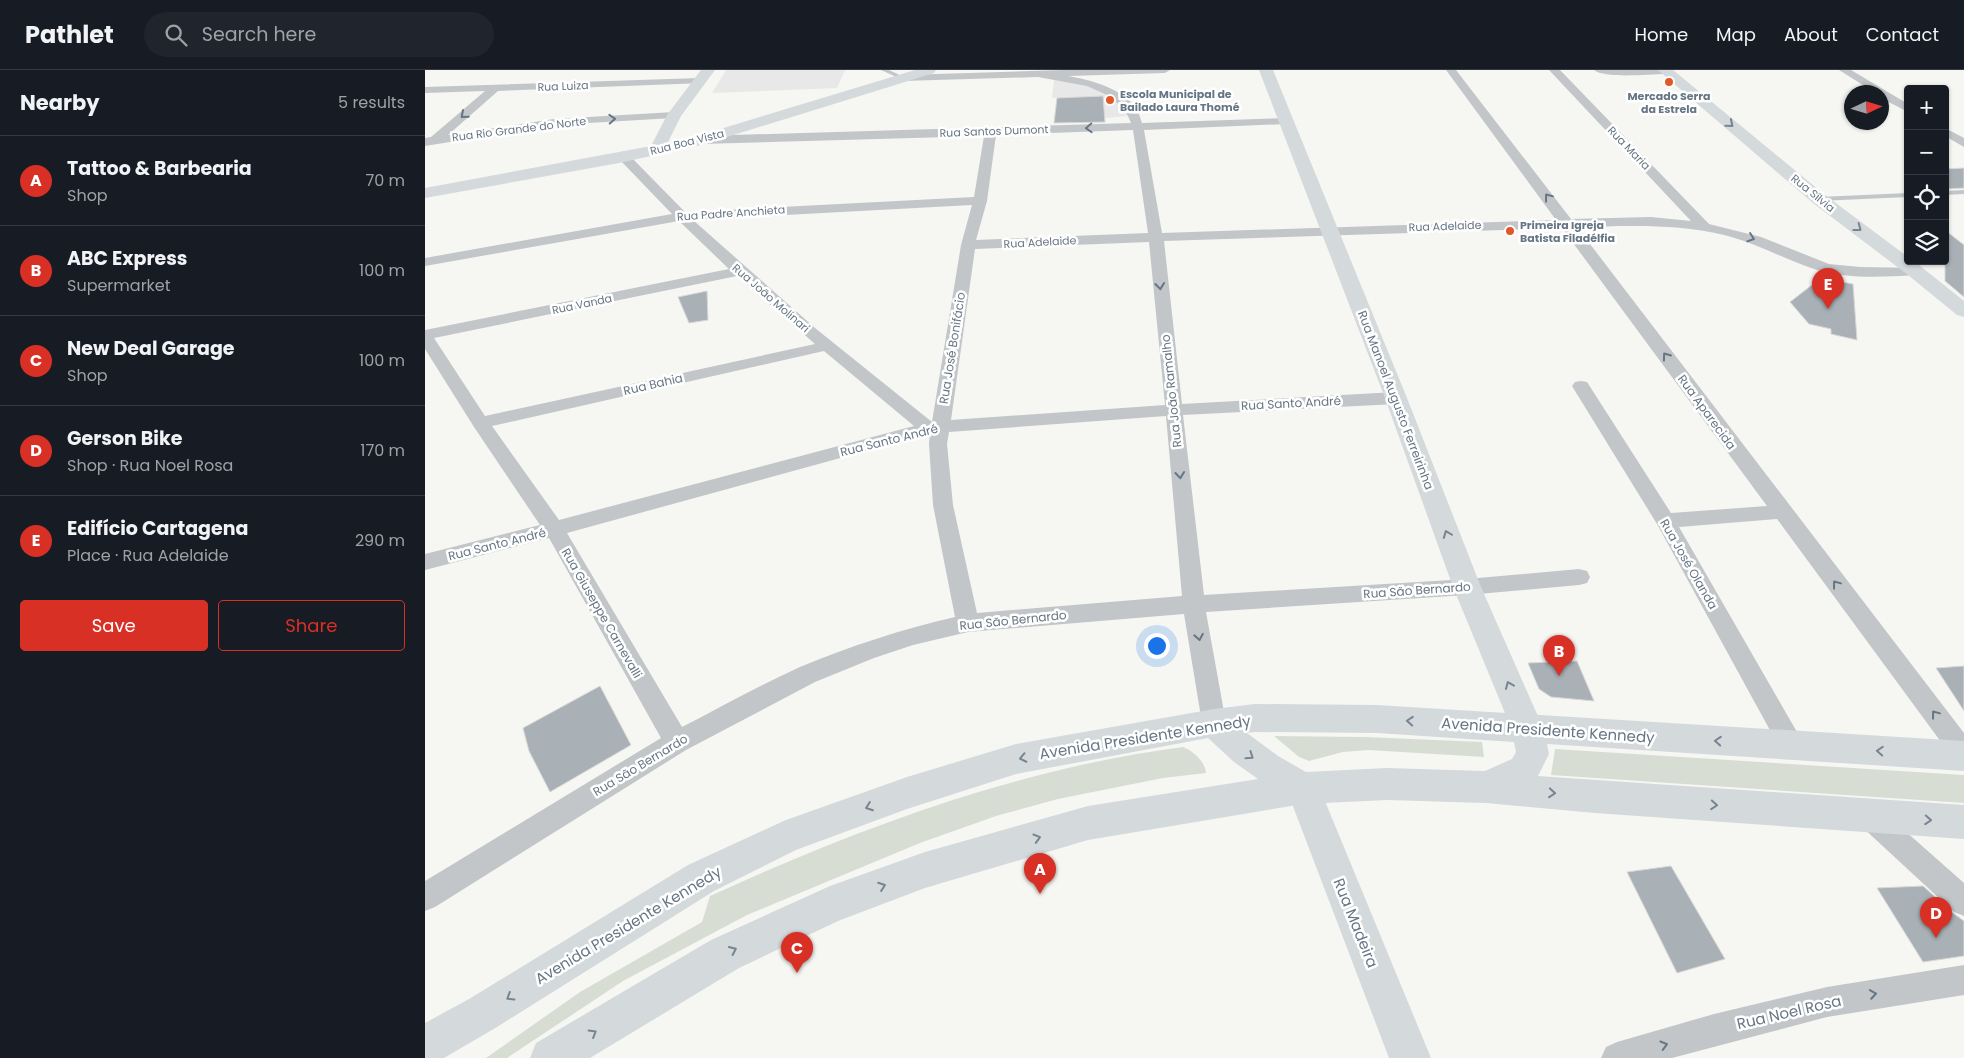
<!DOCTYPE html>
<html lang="en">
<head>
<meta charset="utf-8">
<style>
  body { margin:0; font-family:Poppins,sans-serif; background:#20242c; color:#f1f3f6 }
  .controls { position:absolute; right:15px; top:15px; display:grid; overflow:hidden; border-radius:5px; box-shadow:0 1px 4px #0004 }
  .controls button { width:45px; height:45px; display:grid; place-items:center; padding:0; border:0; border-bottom:1px solid #363941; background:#171b24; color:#f1f3f6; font:25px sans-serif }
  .compass { position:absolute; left:1419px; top:15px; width:45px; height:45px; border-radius:50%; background:#171b24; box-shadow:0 1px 4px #0004; rotate:86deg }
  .you { position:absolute; left:731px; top:575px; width:18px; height:18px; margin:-12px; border:4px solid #fff; border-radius:50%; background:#1a73e8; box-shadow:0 0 0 8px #1a73e833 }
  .badge { display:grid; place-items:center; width:32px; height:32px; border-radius:50%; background:#d93025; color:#fff; font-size:16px; font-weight:700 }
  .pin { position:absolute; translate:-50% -41px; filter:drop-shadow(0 1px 2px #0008) }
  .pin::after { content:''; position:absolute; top:26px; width:18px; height:15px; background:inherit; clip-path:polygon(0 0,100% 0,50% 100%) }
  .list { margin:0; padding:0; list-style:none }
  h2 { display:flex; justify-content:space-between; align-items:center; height:65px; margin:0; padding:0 20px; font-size:21px }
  h2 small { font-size:16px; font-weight:400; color:#9ea1a6 }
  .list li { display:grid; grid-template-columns:32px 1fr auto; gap:15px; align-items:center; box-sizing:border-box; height:90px; padding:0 20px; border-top:1px solid #363941 }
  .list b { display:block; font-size:19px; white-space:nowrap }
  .list p { margin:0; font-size:16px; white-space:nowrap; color:#9ea1a6 }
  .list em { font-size:16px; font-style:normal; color:#9ea1a6 }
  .actions { display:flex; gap:10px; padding:15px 20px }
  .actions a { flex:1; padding:11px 0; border:1px solid #d93025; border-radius:5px; text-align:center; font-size:18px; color:#d93025 }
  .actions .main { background:#d93025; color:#fff }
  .icon { flex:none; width:28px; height:28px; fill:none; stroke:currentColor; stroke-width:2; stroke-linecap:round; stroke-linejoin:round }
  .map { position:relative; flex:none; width:1539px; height:988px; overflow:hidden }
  header { display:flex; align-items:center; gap:30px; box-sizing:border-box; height:70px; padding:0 25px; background:#171b24; border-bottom:1px solid #363941 }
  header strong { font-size:24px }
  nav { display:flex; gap:28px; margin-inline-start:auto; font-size:18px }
  .search { width:350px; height:45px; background:#20242c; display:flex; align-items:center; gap:12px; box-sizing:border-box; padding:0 18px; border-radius:28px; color:#9ea1a6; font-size:19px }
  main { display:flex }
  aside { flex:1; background:#171b24 }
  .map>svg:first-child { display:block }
  .built { fill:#e7e8e7 }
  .green { fill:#d8ddd4 }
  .building { fill:#a9b1b6; stroke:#d8d8d6 }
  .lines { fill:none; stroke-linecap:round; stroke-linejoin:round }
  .lane { fill:#c2c6c9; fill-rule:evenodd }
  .street { fill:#c2c6c9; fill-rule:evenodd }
  .secondary { fill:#d4d9dc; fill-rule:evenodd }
  .primary { fill:#d4d9dc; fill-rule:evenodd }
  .oneway { stroke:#667684 }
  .oneway2 { stroke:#768591 }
  .poi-dot { fill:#e15728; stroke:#fff; stroke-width:2 }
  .labels { text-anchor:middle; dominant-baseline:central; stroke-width:5; stroke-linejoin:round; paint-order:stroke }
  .far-street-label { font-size:11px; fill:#667684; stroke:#fff }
  .far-poi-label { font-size:11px; font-weight:bold; fill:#667684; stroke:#fff; text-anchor:start }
  .street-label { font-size:12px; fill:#667684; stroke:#fff }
  .near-street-label { font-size:15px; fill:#667684; stroke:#fff }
</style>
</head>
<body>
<header>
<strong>Pathlet</strong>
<div class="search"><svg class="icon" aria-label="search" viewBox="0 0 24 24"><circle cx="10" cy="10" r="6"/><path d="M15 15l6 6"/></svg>Search here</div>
<nav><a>Home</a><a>Map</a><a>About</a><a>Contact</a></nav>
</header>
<main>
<aside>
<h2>Nearby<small>5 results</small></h2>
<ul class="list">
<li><span class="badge">A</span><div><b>Tattoo &amp; Barbearia</b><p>Shop</p></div><em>70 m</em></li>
<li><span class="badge">B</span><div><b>ABC Express</b><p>Supermarket</p></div><em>100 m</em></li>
<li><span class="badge">C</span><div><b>New Deal Garage</b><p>Shop</p></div><em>100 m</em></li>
<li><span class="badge">D</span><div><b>Gerson Bike</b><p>Shop · Rua Noel Rosa</p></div><em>170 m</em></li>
<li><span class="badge">E</span><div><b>Edifício Cartagena</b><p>Place · Rua Adelaide</p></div><em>290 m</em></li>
</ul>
<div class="actions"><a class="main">Save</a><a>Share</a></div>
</aside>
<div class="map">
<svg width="1539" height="988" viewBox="0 0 1539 988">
  <rect width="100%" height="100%" fill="#f6f7f3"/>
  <!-- built -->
  <g class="built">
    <path d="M301,0H420L412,18L287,23Z"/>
    <path d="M629,10L658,14L683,23L695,32L704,46L680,48L678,26L627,28Z"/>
  </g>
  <!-- green -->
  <g class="green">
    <path d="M849,666L940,667L1057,672L1059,687L943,680L918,682L884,691L874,687Z"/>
    <path d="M758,677C768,681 780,691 781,703L738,708L633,729L571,746L495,773L322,845L198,911L82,988H61L155,922L277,852L285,826C436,757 592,699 758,677Z"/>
    <path d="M1130,679L1539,705V733L1126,705Z"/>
  </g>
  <!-- building -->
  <g class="building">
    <path d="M678,26L680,52L629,53L632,28Z"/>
    <path d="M1539,98V118L1520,119V99Z"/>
    <path d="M1520,160L1539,175V227L1520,211Z"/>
    <path d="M1396,208L1428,214L1432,270L1406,264V259L1384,254L1365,232Z"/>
    <path d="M282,221L283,250L264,253L253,227Z"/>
    <path d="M1152,591L1169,631L1126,627L1114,619L1103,593Z"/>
    <path d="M1539,596V641L1511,598Z"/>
    <path d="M175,616L206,675L125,722L104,681L98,658Z"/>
    <path d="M1246,796L1300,889L1252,903L1202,802Z"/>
    <path d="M1498,816L1528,843L1539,851V886L1498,892L1452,818Z"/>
  </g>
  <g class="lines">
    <!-- lane -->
    <g class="lane">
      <path d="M456,0H464L481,8L476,9Z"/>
      <path d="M1539,120V124L1520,125V121Z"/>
      <path d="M1483,123V127L1394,131L1390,129L1394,127Z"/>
    </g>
    <!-- street -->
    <g class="street">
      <path d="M637,0H745L740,3L643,6C666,10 692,17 709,35C713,39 715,47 717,53L861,48L867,51L861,54L719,60L737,163L1131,150L1021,0H1031L1146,149L1226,147L1266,151L1124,0H1135L1284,154L1336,167L1404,194L1435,197L1495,198L1497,201L1495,204L1490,205C1457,207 1423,209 1392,200C1360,190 1332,173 1299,165C1250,153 1202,156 1152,157L1539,663V694L1530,691L1352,449L1254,457L1380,676L1376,684L1367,687L1358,684L1232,454L1147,316L1150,312L1156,311L1162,312L1246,443L1342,436L1137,158L739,171L757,334L971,322L977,324L980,328L977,332L971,334L758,345L779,525L1042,509L1154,499L1162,501L1165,507L1162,513L1154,515L1042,525L781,542L801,653L798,661L789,664L780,661L777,653L759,544L543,562L488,575L449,588L390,612L261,680L10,837L0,841V811L236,668L124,468L0,500V484L115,455L49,357L0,279V260L304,199L254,151L0,196V188L247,144L195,90L193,87L195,84H203L260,142L549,127L559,66L276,74L270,70L276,66L706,53L700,39L682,25L662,16L613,7L478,11L473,8L478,5ZM708,60L723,163L551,170L562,131L571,65ZM547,135L536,175L507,352L390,258L268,150ZM724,172L740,335L526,350L550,179ZM312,206L390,274L60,346L9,268ZM399,281L489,356L134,450L67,356ZM741,346L757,526L552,543L528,435L522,374L524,362ZM503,364H505L504,374L508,435L530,547C477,559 426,576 375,597C335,615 296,637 257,657L142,463Z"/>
      <path d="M1169,0H1246V1L1241,4C1225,4 1180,9 1169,0Z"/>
      <path d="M1414,0H1426L1483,34V42L1456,28V22H1449Z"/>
      <path d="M275,8L279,9L280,11L279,13L73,21L23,65L129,49L249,42L255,45L249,48L129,55L0,76V68L6,67L60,21L0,23V17Z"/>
      <path d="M1520,58L1539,68V77L1520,66Z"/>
      <path d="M1444,733L1453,737L1539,813V846L1529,842L1435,755L1431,746L1435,737Z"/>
      <path d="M1539,895V925L1402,947L1247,988H1176L1181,977L1192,972L1289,944L1402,917Z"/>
    </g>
    <!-- secondary -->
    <g class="secondary">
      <path d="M276,0H290L256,46L243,72L272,66L490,0H511L509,3L276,75L194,93L0,128V118L226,76L242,45Z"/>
      <path d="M834,0H848L982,328L1056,517L1119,660L1114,670L1103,674L1092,670L1087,660L1028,517L960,328Z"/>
      <path d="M1233,0H1248L1400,125L1483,187V191H1489L1539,231V247L1532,245L1483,205L1388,133Z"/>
      <path d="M878,702L890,707L1006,988H964L861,718L866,707Z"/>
    </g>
    <!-- primary -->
    <path class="primary" d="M830,634L952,635L1539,671V701L1122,674L1124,684L1113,706L1539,735V769L1170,743L1061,733L962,730L878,734L663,770L500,818L413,851L314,898L165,988H105L111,973L286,870L405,816L500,782L663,736L833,709L809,692L783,668L591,704L482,739L371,780L289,821L72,957L19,988H0V953L44,929L263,795L361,750L482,707L591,674L789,639ZM830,662L952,663L1089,672L1091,682L1087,689L1060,701L962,698L881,702L853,686L822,663Z"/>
  </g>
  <!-- one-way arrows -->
  <defs><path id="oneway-chevron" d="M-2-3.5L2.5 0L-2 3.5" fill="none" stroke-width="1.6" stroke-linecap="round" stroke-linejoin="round" transform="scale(1.25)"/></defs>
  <g class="oneway">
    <use href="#oneway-chevron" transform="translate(39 45) rotate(139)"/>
    <use href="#oneway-chevron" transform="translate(187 49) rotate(-3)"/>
    <use href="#oneway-chevron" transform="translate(664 58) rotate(177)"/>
    <use href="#oneway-chevron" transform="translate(1123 127) rotate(-127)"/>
    <use href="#oneway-chevron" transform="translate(1326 168) rotate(19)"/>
    <use href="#oneway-chevron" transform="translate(735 216) rotate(84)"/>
    <use href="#oneway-chevron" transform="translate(1241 286) rotate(-126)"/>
    <use href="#oneway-chevron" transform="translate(755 405) rotate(84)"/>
    <use href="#oneway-chevron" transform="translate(1411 514) rotate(-127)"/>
    <use href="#oneway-chevron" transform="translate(774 567) rotate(80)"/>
    <use href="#oneway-chevron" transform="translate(1510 644) rotate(-127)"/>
    <use href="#oneway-chevron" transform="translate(1448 924) rotate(-9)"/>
    <use href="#oneway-chevron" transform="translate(1239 975) rotate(-16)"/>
  </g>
  <g class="oneway2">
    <use href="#oneway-chevron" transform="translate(1305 54) rotate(40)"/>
    <use href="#oneway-chevron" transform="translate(1433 158) rotate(37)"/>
    <use href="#oneway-chevron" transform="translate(1022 464) rotate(-111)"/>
    <use href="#oneway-chevron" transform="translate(1084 615) rotate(-113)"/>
    <use href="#oneway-chevron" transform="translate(985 651) rotate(-176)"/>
    <use href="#oneway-chevron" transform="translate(1293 671) rotate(-176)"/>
    <use href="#oneway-chevron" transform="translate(1455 681) rotate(-176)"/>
    <use href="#oneway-chevron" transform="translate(825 686) rotate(35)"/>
    <use href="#oneway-chevron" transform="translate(598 688) rotate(168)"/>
    <use href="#oneway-chevron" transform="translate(1127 723) rotate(5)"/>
    <use href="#oneway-chevron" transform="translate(1289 735) rotate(4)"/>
    <use href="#oneway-chevron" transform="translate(444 737) rotate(160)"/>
    <use href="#oneway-chevron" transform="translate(1503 750) rotate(4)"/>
    <use href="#oneway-chevron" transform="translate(612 768) rotate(-16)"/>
    <use href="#oneway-chevron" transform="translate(457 816) rotate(-20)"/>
    <use href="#oneway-chevron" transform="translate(308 880) rotate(-25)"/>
    <use href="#oneway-chevron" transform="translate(85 927) rotate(148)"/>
    <use href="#oneway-chevron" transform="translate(168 963) rotate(-31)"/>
  </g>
  <!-- markers -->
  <g class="poi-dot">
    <circle cx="1244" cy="12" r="5"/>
    <circle cx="685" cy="30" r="5"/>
    <circle cx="1085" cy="161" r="5"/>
  </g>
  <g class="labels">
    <!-- far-street labels -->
    <g class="far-street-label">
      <text transform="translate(138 16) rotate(-2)">Rua Luiza</text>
      <text transform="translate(94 59) rotate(-7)">Rua Rio Grande do Norte</text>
      <text transform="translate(569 61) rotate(-2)">Rua Santos Dumont</text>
      <text transform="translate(262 72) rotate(-14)">Rua Boa Vista</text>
      <text transform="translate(1204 78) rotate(46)">Rua Maria</text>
      <text transform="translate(1388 123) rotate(39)">Rua Sílvia</text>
      <text transform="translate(306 143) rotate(-4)">Rua Padre Anchieta</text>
      <text transform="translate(1020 156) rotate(-2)">Rua Adelaide</text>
      <text transform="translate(615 172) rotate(-3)">Rua Adelaide</text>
      <text transform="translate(346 228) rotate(41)">Rua João Molinari</text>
      <text transform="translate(157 234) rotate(-12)">Rua Vanda</text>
    </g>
    <!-- far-poi labels -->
    <g class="far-poi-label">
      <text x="695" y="24">Escola Municipal de<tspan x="695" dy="13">Bailado Laura Thomé</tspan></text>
      <text x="1244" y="26" text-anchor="middle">Mercado Serra<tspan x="1244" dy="13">da Estrela</tspan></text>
      <text x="1095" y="155">Primeira Igreja<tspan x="1095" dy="13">Batista Filadélfia</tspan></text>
    </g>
    <!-- street labels -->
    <g class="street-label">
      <text transform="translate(527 278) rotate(-81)">Rua José Bonifácio</text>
      <text transform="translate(228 314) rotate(-13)">Rua Bahia</text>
      <text transform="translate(746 321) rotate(-96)">Rua João Ramalho</text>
      <text transform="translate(971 330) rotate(69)">Rua Manoel Augusto Ferreirinha</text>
      <text transform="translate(866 333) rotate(-3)">Rua Santo André</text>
      <text transform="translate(1282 342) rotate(54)">Rua Aparecida</text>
      <text transform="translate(464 370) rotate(-14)">Rua Santo André</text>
      <text transform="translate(72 474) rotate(-14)">Rua Santo André</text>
      <text transform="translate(1264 494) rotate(60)">Rua José Olanda</text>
      <text transform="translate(992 520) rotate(-4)">Rua São Bernardo</text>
      <text transform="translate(177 543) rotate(60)">Rua Giuseppe Carnevalli</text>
      <text transform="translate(588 550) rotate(-6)">Rua São Bernardo</text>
      <text transform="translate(215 695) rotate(-31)">Rua São Bernardo</text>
    </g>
    <!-- near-street labels -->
    <g class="near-street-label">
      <text transform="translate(1123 660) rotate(4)">Avenida Presidente Kennedy</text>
      <text transform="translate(720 667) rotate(-9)">Avenida Presidente Kennedy</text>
      <text transform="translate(931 853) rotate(68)">Rua Madeira</text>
      <text transform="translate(203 855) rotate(-31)">Avenida Presidente Kennedy</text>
      <text transform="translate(1364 942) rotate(-13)">Rua Noel Rosa</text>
    </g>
  </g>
</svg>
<div class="controls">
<button>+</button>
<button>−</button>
<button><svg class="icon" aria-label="locate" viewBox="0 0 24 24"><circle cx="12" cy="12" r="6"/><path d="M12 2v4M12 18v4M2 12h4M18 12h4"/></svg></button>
<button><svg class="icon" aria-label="layers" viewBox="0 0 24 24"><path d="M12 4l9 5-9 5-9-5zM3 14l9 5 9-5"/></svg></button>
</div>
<svg class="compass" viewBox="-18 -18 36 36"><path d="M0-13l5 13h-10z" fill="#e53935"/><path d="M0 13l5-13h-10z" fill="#9ea1a6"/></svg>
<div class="you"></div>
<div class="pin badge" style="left:615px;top:824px">A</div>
<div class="pin badge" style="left:1134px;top:606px">B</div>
<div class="pin badge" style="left:372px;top:903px">C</div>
<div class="pin badge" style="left:1511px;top:868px">D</div>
<div class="pin badge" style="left:1403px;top:239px">E</div>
</div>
</main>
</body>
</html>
